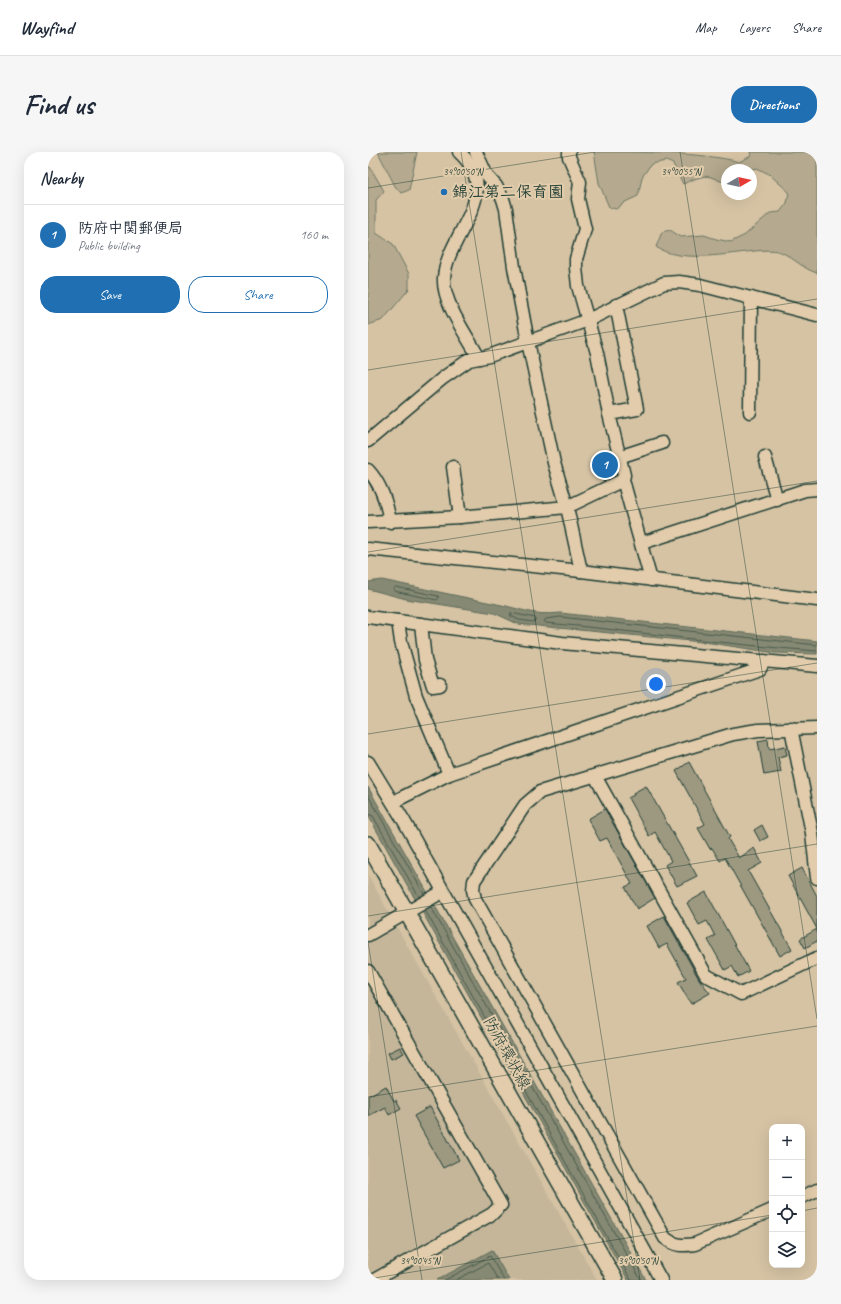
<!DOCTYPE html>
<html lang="en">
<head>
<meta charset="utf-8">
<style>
  body { margin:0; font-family:Caveat,"Klee One",sans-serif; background:#f6f6f7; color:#1f2937 }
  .controls { position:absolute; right:12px; bottom:12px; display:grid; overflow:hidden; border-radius:8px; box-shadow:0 4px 16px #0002 }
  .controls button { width:36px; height:36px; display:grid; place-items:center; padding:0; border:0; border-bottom:1px solid #e0e1e3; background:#fff; color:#1f2937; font:20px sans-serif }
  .compass { position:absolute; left:353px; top:12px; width:36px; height:36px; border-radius:50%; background:#fff; box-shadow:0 4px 16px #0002; rotate:81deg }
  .you { position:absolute; left:288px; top:532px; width:14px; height:14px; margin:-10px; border:3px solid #fff; border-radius:50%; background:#1a73e8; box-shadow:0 0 0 6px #1a73e833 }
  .badge { display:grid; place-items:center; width:26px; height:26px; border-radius:50%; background:#1f6fb2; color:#fff; font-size:13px; font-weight:700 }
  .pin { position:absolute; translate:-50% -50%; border:2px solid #fff; box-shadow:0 1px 4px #0006 }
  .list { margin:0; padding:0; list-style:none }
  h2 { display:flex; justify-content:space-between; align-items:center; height:52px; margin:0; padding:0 16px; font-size:17px }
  h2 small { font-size:13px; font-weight:400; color:#747a83 }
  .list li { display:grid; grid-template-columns:26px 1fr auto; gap:12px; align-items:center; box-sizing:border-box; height:60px; padding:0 16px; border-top:1px solid #e0e1e3 }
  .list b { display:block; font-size:15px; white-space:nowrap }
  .list p { margin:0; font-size:13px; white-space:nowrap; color:#747a83 }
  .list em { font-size:13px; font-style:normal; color:#747a83 }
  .actions { display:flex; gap:8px; padding:12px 16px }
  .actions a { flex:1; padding:9px 0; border:1px solid #1f6fb2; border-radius:16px; text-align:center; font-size:14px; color:#1f6fb2 }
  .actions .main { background:#1f6fb2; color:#fff }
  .icon { flex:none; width:22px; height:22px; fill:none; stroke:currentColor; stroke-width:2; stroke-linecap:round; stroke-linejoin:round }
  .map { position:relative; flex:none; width:449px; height:1128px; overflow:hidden; border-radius:16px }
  header { display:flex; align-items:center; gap:24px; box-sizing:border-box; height:56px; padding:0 20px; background:#fff; border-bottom:1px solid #e0e1e3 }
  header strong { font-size:19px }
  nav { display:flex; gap:22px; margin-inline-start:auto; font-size:14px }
  .intro { display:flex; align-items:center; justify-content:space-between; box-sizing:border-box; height:96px; padding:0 24px }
  h1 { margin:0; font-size:28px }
  .button { padding:10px 18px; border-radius:16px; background:#1f6fb2; color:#fff; font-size:14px; font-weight:700 }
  main { display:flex; gap:24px; padding:0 24px }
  aside { flex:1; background:#fff; border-radius:16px; box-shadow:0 4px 16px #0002 }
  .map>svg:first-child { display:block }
  .built { fill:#c5b69a }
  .green { fill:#b5aa8f; stroke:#6a7462 }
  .water { fill:#868973; stroke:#5d6b5a }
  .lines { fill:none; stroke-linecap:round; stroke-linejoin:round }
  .shore { stroke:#485b4d; stroke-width:1 }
  .building { fill:#9d9981; stroke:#1f3d34 }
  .minor-casing { stroke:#1f3d34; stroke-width:15 }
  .major-casing { stroke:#1f3d34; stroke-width:18 }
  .minor { stroke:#e2ccab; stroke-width:12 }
  .major { stroke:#e2ccab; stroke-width:15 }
  .ticks { fill:none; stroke:#1f3d34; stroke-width:1; stroke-opacity:0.45 }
  .poi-dot { fill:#1f6fb2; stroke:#e2ccab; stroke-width:1.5 }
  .labels { text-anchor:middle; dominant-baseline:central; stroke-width:4; stroke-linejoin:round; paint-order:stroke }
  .poi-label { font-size:16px; font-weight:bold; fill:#1f3d34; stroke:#e2ccab; text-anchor:start }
  .street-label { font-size:16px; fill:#1f3d34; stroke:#e2ccab }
  .ticks-label { font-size:10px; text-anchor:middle; fill:#1f3d34; stroke:#e2ccab; stroke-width:4; stroke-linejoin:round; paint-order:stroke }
</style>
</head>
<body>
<header>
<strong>Wayfind</strong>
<nav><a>Map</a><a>Layers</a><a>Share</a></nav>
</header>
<div class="intro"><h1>Find us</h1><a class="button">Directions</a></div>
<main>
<aside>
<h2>Nearby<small></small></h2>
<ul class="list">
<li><span class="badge">1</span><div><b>防府中関郵便局</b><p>Public building</p></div><em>160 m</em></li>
</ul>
<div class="actions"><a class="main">Save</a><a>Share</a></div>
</aside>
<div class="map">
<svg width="449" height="1128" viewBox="0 0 449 1128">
  <rect width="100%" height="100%" fill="#d6c3a4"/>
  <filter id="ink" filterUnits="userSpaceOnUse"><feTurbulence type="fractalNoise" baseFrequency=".025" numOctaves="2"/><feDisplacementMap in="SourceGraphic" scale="8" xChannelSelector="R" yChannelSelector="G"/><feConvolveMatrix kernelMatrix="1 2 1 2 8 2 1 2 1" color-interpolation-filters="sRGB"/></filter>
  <g filter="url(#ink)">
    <!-- built -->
    <path class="built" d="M0,723L31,779L229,1128H0Z"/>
    <!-- green -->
    <g class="green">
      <path d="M10,0H49L41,38L33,41L27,34Z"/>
      <path d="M226,0C266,0 336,0 371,10L383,4L382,0H449V121C434,117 421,101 409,99C400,97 388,99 378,100C352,103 311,110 288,95L294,80L302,78L313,85L336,83L348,87L363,90L377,83L402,61L412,60L419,51L421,40L401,22L389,16L382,18H359V30C352,30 349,27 343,25C335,22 322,29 315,32L305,12L298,9L283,12L274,25L270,44L257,50L248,57L241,55L231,31Z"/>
      <path d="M0,15H2L16,39L8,48V81L25,92L41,122V137L15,168L0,173Z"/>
    </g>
    <!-- water -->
    <g class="water">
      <path d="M14,428C52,436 90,444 129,452C155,457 164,464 192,461L449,489V502L407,501L343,491L150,472L126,461L38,447L0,437V430Z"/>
      <path d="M0,635L278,1128H260L0,663Z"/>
      <path d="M124,1098L141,1128H69Z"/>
    </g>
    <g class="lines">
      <!-- shore -->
      <g class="shore">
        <path d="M28,435L70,444L71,446L69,448L26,439V437Z"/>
        <path d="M143,461L167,466L168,468L166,470L151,468L143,464Z"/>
        <path d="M449,493L192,465L178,467L176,469L178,471C269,479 359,493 449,499"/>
        <path d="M0,643L56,742"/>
        <path d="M0,662L5,664L51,745"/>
        <path d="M63,755L273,1128"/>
        <path d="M57,758L263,1128"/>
        <path d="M77,1128L122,1104L136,1128"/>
        <path d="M88,1128L120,1111L130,1128"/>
      </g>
    </g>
    <!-- building -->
    <g class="building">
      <path d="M400,587L401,597L417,594L419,603L410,605L413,620L396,623L390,589Z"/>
      <path d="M321,610L362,685L360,687L371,706L386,696L394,711L380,719L424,797L412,804L357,706L352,709L344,696L342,697L330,676L337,672L308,619Z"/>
      <path d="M278,634L329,724L309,734L297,713L303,709L287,680L281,684L260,646L266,643L265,641Z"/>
      <path d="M237,657L287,746L269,757L257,735L264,732L239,686L232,689L220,667Z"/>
      <path d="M394,673L400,685L392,689L386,678Z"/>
      <path d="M434,716L449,744V789L437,796L432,787L449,777L420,724Z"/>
      <path d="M338,740L381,819L370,825L364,814L357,818L340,788L347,784L339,769L331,773L319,751Z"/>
      <path d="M296,764L331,827L342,841L323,852L310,830L318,826L299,792L291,796L279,774Z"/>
      <path d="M32,895L36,901L23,907L20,901Z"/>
      <path d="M18,934L26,949L28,948L33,956L21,963L17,955L0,964V944Z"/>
      <path d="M62,955L91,1008L75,1016L46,964Z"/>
    </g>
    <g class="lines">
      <defs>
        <g id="minor">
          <path d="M91,0C137,42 79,81 76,126C74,150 100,185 111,206"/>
          <path d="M108,0L119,24L128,34L135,47L138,57L146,115L160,190L186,311L199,355L213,419"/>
          <path d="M201,0V5L212,30L210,47L217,77L208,107V116L210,134L229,201L241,262L256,323L255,328L283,428"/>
          <path d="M382,260L383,146"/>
          <path d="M241,262L269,257L248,153"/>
          <path d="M0,289L75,226L101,208L121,204L220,168L296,131L311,130L332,133L449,163"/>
          <path d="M251,305L294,291"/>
          <path d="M397,305L409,348"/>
          <path d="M85,315L92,365"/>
          <path d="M0,318C13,332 19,351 22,370"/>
          <path d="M0,370L92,365L199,355L255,328"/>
          <path d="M274,391L437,338L449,337"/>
          <path d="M0,397L213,419L449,448"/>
          <path d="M0,465L194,491L449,514"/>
          <path d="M30,469L33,490L48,544L81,622"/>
          <path d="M53,472L57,508L65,534L72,533"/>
          <path d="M423,576L444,681L449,726"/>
          <path d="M0,610L36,669L293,1128"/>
          <path d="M227,624L338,823L373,842L449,806"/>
          <path d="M26,651L33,646L81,622L392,517L396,509"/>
          <path d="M0,783L74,740"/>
          <path d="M0,819L133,1053L124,1062L6,1128"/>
          <path d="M434,1045L449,1038"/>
          <path d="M404,1058L327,1092C315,1094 307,1094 297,1086L107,747L105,738L106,729L157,653L172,640L365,582L390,578L449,576"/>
        </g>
        <path id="major" d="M0,692L247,1128"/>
      </defs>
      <!-- minor casing -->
      <use href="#minor" class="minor-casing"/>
      <!-- major casing -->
      <use href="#major" class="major-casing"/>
      <!-- minor -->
      <use href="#minor" class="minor"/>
      <!-- major -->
      <use href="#major" class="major"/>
    </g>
  </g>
  <!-- ticks -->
  <path class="ticks" d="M93,0L272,1128M312,0L449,867M0,36L227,0M0,218L449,147M0,400L449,329M0,582L449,511M0,764L449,692M0,790L54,1128M0,945L449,874M434,1059L449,1056M0,1127L404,1063"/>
  <!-- markers -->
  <circle class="poi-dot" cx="76" cy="40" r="4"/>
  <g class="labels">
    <!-- poi labels -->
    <g class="poi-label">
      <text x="84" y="40">錦江第二保育園</text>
    </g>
    <!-- street labels -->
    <g class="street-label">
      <text transform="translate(139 901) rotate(61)">防府環状線</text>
    </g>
  </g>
  <g class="ticks-label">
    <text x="95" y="23">34°00'50"N</text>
    <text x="313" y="23">34°00'55"N</text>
    <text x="52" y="1112">34°00'45"N</text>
    <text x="270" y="1112">34°00'50"N</text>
  </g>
</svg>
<div class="controls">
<button>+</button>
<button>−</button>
<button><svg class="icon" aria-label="locate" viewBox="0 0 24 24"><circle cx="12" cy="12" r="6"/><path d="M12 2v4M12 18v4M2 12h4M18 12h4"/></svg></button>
<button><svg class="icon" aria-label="layers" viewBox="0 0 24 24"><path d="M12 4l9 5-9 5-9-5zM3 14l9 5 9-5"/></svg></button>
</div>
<svg class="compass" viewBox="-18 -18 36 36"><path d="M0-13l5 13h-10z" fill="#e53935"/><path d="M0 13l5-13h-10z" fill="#747a83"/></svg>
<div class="you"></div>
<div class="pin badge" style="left:237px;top:313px">1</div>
</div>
</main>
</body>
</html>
